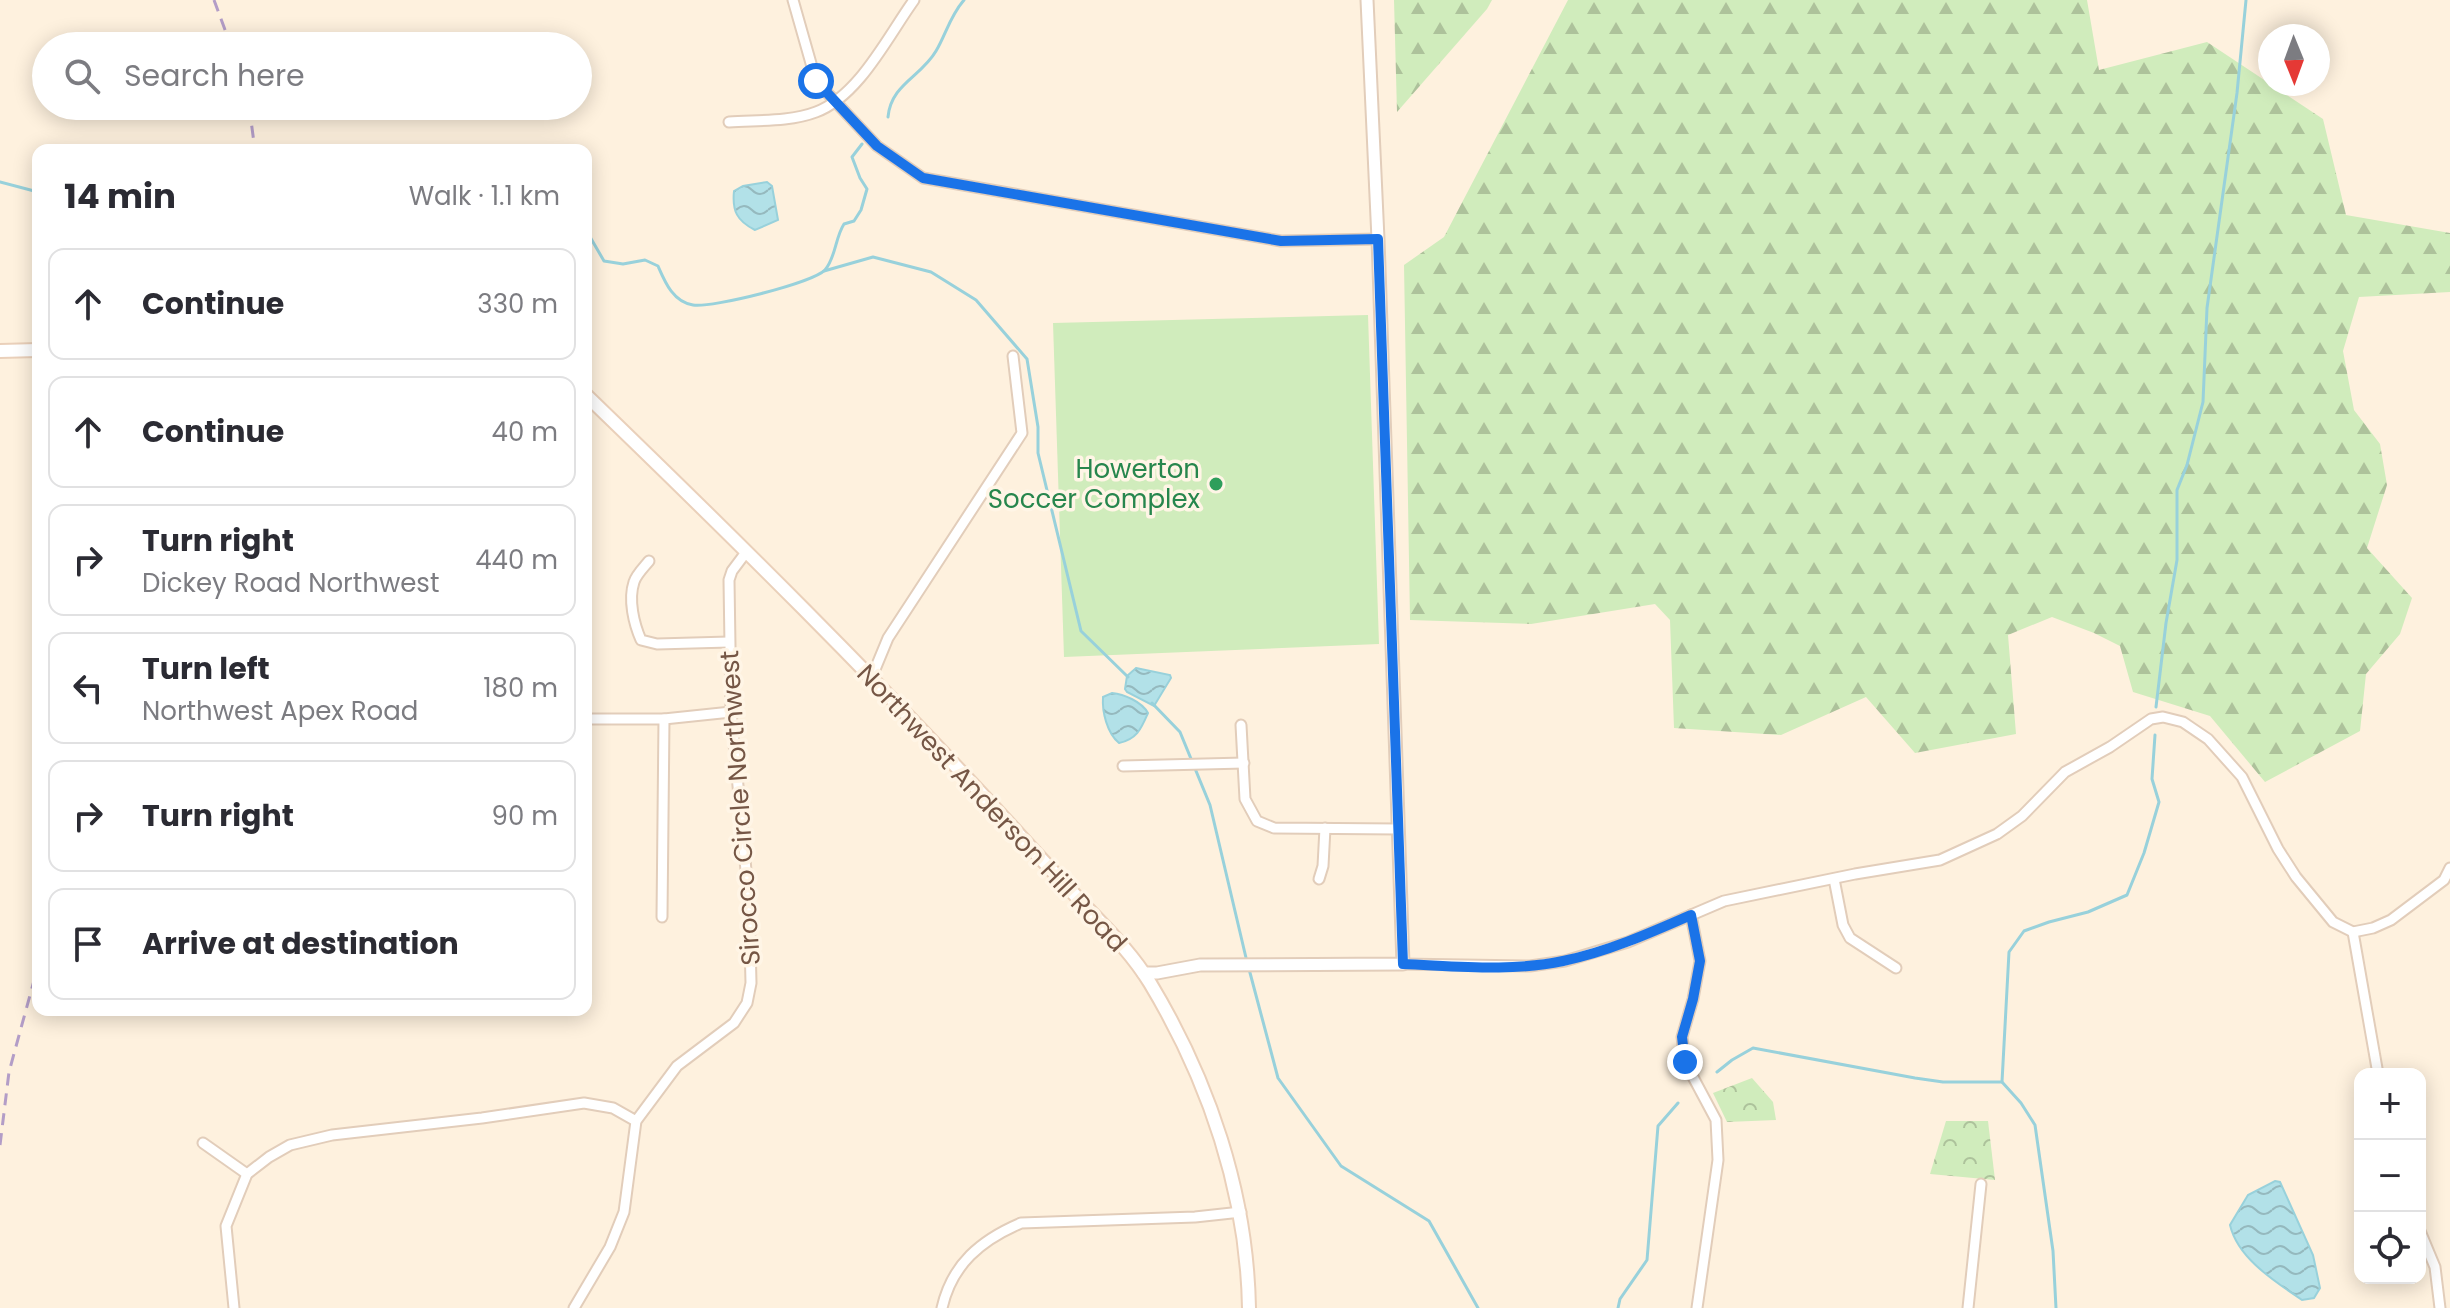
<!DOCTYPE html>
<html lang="en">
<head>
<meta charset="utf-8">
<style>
  body { margin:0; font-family:Poppins,sans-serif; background:#f2f2f3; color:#2b2b33 }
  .controls { position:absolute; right:24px; bottom:24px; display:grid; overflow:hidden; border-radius:16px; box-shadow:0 4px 20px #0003 }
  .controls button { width:72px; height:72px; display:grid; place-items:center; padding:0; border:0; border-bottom:2px solid #e1e1e2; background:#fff; color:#2b2b33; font:40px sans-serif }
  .compass { position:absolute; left:2258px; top:24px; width:72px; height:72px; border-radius:50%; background:#fff; box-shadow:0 4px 20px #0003; rotate:179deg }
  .stop { position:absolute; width:24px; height:24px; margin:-18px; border:6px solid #1a73e8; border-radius:50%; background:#fff }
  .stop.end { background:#1a73e8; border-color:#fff; box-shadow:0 2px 8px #0008 }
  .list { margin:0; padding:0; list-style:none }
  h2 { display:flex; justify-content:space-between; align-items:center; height:104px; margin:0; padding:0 32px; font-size:34px }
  h2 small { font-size:26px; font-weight:400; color:#7c7c81 }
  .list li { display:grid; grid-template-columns:52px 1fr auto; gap:24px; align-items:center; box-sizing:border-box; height:112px; margin:0 16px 16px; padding:0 16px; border:2px solid #e1e1e2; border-radius:16px }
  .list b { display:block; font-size:30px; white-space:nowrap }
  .list p { margin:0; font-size:26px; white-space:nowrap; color:#7c7c81 }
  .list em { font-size:26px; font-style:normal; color:#7c7c81 }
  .icon { flex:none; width:44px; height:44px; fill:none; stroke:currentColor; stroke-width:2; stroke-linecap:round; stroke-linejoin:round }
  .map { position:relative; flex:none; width:2450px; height:1308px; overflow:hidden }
  .search { position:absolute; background:#fff; box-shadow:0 4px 20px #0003; left:32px; top:32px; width:560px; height:88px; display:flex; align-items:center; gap:20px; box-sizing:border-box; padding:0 28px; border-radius:44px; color:#7c7c81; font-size:30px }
  .panel { position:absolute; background:#fff; box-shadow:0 4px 20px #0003; left:32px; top:144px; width:560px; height:872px; border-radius:16px }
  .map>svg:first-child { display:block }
  .forest { fill:url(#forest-firs) }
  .park { fill:url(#park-crowns) }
  .garden { fill:#d0ecbc }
  .water { fill:url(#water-waves); stroke:#98d1db; stroke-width:2 }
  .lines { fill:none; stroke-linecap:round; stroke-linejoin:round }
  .stream { stroke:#98d1db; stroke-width:3 }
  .minor-casing { stroke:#e2cdba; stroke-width:13 }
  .tertiary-casing { stroke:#e2cdba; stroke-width:15 }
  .secondary-casing { stroke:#ead0ba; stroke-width:16 }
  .minor { stroke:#fff; stroke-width:9 }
  .tertiary { stroke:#fff; stroke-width:11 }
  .secondary { stroke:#fff; stroke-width:12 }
  .rail { stroke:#b39dc7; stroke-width:3; stroke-dasharray:12 8; stroke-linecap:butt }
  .route { stroke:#1a73e8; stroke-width:10 }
  .leisure-dot { fill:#2e9e5b; stroke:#fff5e6; stroke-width:3 }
  .labels { text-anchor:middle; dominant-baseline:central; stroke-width:7; stroke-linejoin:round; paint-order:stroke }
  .leisure-label { font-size:26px; fill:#27864d; stroke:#fff5e6; text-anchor:end }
  .street-label { font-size:26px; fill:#755645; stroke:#fff5e6 }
</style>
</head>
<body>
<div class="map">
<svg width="2450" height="1308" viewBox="0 0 2450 1308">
  <defs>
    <pattern id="forest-firs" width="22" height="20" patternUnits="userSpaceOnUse" patternTransform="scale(2)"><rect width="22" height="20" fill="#d0ecbc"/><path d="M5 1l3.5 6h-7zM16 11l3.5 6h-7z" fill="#adc29b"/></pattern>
    <pattern id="park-crowns" width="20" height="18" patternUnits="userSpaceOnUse" patternTransform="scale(2)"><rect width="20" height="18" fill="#d0ecbc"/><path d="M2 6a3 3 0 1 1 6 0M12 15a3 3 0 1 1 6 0" fill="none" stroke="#adc29b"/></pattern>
    <pattern id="water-waves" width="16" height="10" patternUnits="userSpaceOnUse" patternTransform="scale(2)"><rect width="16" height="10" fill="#b2e1e8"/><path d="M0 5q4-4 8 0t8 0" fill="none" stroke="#95b9be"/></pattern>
  </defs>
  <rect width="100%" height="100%" fill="#fef1de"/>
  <!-- forest -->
  <g class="forest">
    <path d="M1394,0H1492L1487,9L1397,112Z"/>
    <path d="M1568,0H2087L2099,70L2207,42L2323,119L2346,215L2450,233V292L2359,297L2343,351L2354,410L2380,444L2387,485L2367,548L2412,598L2400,634L2366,674L2360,731L2265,782L2210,716L2133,692L2120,646L2094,633L2052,617L2008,635L2016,734L1915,753L1866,697L1781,735L1674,728L1670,620L1655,604L1531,624L1410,620L1404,265L1444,237Z"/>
  </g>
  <!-- park -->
  <g class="park">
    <path d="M1752,1078L1773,1102L1776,1120L1727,1122L1713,1093Z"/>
    <path d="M1946,1121H1988L1995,1180L1930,1174Z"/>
  </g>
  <!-- garden -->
  <path class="garden" d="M1368,315L1379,644L1064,657L1053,323Z"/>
  <!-- water -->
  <g class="water">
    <path d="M767,182L772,186L778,220L755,230C737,221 732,211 734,191L743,186Z"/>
    <path d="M1136,668L1170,675L1171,678L1154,706L1127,692L1125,689L1127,676Z"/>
    <path d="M1112,693C1124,694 1142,702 1148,713C1141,729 1137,739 1119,743C1107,733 1102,712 1103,697Z"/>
    <path d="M2275,1181L2280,1182L2313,1255L2320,1288L2314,1298L2302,1300C2276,1282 2238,1259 2230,1225L2248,1195Z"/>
  </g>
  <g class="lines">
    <!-- stream -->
    <g class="stream">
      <path d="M888,117C891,84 921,77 936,51C946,34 950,16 964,0"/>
      <path d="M0,182L38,192"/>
      <path d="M586,230L604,261L623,264L645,260L658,266C665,282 673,302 693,305C713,308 812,283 825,270C836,257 835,238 844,224L854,221L861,210L867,189L860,178L852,157L862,144"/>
      <path d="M824,271L873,257L931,272L976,300L1027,359L1038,427V453L1081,631L1128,677"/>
      <path d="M1152,703L1180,732L1210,805L1247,962"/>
      <path d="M2156,707L2166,623L2177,560V490L2187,465L2203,402L2207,308L2237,93L2246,0"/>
      <path d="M1249,969L1278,1078L1341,1166L1429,1221L1478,1308"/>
      <path d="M1717,1072L1732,1060L1753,1048L1915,1078L1943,1082H2002"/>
      <path d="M1618,1308L1620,1299L1647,1260L1658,1126L1678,1103"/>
      <path d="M2056,1308L2053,1251L2035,1125L2021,1103L2002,1082L2009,952L2024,931L2049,922L2088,912L2127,895L2144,853L2159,802L2152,779L2155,735"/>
    </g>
    <defs>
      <g id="minor">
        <path d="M793,0L816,81L877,146L923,178L1281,241L1378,239"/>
        <path d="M729,122C757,120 790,122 816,112C859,96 888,36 914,0"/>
        <path d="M649,561C644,567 636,575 634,582C628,600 634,624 641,640L657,644L729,642"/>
        <path d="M871,679L888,638L1022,433L1013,356"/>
        <path d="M586,719H664L731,712"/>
        <path d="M1241,725L1245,799L1257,821L1274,828L1398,829"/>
        <path d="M1123,766L1244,763"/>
        <path d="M1319,879L1323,866L1325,828"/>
        <path d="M1834,879L1843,925L1850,938L1896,968"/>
        <path d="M1691,915L1700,961L1693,999L1682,1037L1685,1062L1716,1120L1718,1160L1697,1308"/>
        <path d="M662,917L664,719"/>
        <path d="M2353,932L2378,1074"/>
        <path d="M1403,964L1530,966L1565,961L1628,942L1724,901L1855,874L1940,860L1997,834L2022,816L2065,772L2110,747L2151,719L2163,717L2183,722L2208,739L2242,777L2278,849L2296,877L2333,922L2353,932L2373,928L2391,920L2444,880L2450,868"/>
        <path d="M203,1143L247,1174"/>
        <path d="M2420,1231L2435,1267L2440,1308"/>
        <path d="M234,1308L226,1226L247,1174L269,1157L290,1145L332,1135L482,1118L584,1103L613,1108L636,1121"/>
        <path d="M574,1308L610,1247L624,1212L636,1121L677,1066L734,1023L747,1003L751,983L749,902L731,712L729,580L732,571L747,551"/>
        <path d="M942,1308C952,1264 981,1240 1021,1223L1195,1217L1241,1212"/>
        <path d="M1968,1308L1981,1184"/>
      </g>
      <path id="tertiary" d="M1143,973H1157L1200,965L1403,964L1378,239L1367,0"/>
      <g id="secondary">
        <path d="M0,351L38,350"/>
        <path d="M586,395C732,536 877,679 1014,829C1038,856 1063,882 1088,909C1110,932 1133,955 1150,983C1209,1081 1247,1193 1249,1308"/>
      </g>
    </defs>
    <!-- minor casing -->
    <use href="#minor" class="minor-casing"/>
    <!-- tertiary casing -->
    <use href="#tertiary" class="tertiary-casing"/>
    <!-- secondary casing -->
    <use href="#secondary" class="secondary-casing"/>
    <!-- minor -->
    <use href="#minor" class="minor"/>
    <!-- tertiary -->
    <use href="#tertiary" class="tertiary"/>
    <!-- secondary -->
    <use href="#secondary" class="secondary"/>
    <!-- rail -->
    <g class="rail">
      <path d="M214,0L231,46"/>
      <path d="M249,106L255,150"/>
      <path d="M0,1145L9,1072L38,966"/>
    </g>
  </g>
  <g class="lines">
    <!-- route -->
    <path class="route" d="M816,81L877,146L923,178L1281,241L1378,239L1403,964C1456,966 1512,972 1563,961C1607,952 1650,933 1691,915L1700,961L1693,999L1682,1037L1685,1062"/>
  </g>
  <!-- markers -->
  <circle class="leisure-dot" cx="1216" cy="484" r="8"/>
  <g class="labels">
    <!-- leisure labels -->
    <g class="leisure-label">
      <text x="1200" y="469">Howerton<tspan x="1200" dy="30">Soccer Complex</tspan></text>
    </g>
    <!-- street labels -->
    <g class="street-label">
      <text transform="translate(740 808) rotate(-94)">Sirocco Circle Northwest</text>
      <text transform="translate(992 808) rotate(47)">Northwest Anderson Hill Road</text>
    </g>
  </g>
</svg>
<div class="controls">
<button>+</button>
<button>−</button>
<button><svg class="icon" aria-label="locate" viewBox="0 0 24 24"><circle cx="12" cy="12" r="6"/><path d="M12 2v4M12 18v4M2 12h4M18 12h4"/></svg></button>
</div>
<svg class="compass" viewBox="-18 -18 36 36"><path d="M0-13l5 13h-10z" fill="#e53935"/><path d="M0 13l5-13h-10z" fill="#7c7c81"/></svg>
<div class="stop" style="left:816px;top:81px"></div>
<div class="stop end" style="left:1685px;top:1062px"></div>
<div class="search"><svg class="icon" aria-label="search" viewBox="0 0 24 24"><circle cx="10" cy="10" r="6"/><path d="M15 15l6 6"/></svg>Search here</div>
<section class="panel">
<h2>14 min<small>Walk · 1.1 km</small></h2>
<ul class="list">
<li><svg class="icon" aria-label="ahead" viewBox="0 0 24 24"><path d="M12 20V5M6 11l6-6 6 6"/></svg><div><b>Continue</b></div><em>330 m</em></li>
<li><svg class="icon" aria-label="ahead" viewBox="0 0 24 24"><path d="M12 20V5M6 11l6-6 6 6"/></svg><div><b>Continue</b></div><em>40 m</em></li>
<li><svg class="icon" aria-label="right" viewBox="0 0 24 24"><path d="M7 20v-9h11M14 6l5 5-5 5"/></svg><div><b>Turn right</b><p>Dickey Road Northwest</p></div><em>440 m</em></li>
<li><svg class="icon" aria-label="left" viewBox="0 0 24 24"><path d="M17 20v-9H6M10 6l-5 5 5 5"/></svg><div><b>Turn left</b><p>Northwest Apex Road</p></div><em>180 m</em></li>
<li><svg class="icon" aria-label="right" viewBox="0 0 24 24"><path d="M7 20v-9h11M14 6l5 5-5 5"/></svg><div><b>Turn right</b></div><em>90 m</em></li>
<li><svg class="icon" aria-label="arrive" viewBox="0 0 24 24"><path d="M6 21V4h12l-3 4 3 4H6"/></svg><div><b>Arrive at destination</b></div></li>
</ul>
</section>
</div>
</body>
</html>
